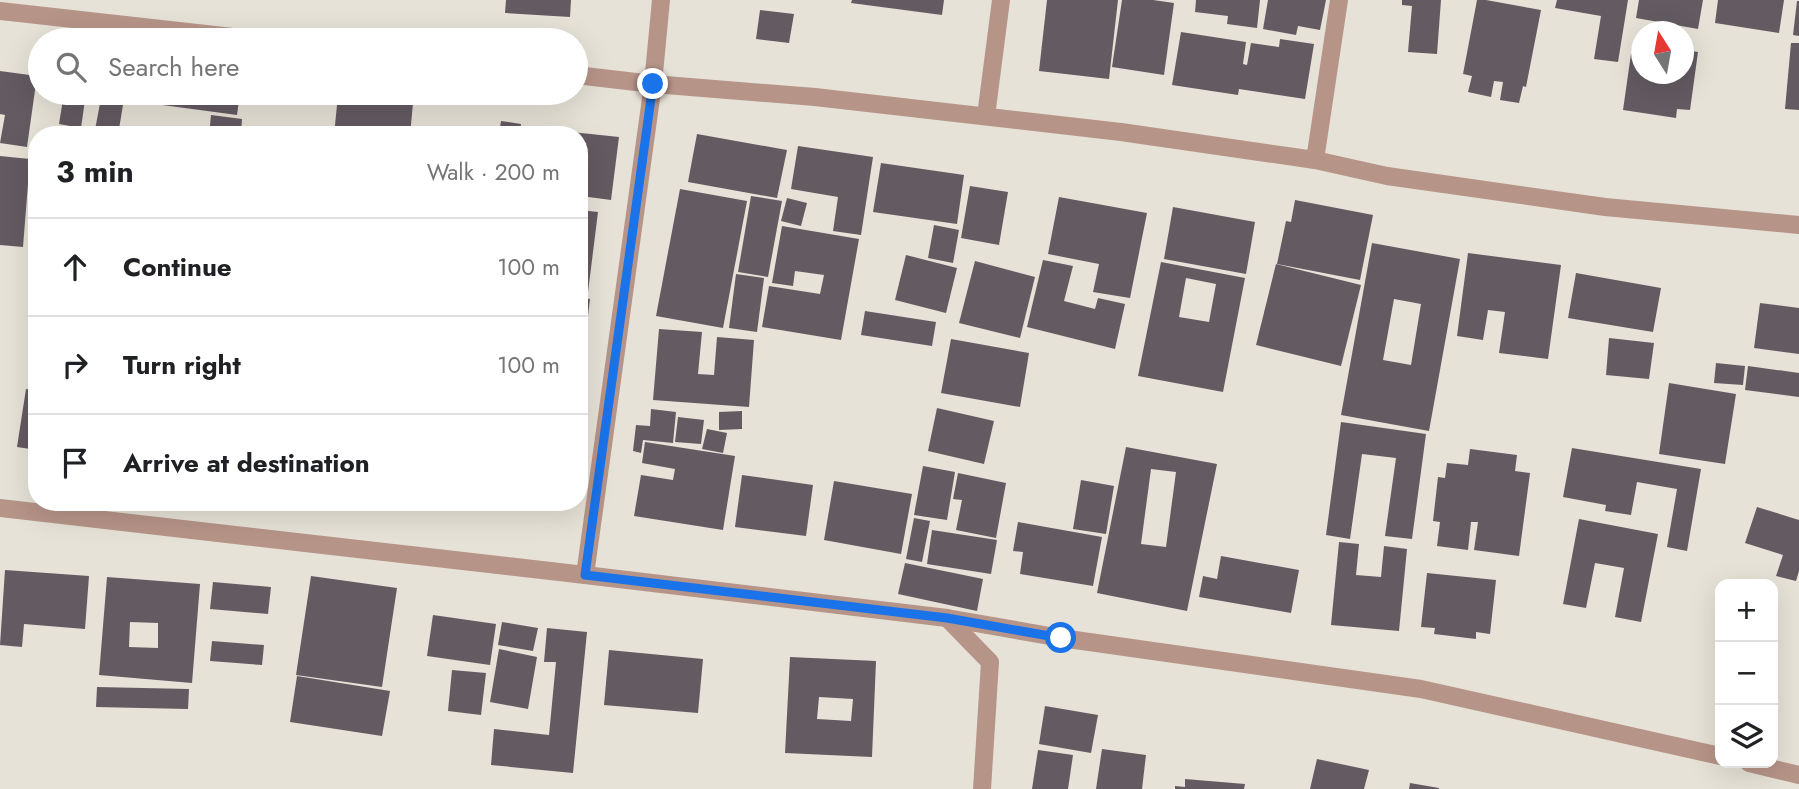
<!DOCTYPE html>
<html lang="en">
<head>
<meta charset="utf-8">
<style>
  body { margin:0; font-family:Jost,sans-serif; background:#f6f6f6; color:#202124 }
  .controls { position:absolute; right:21px; bottom:21px; display:grid; overflow:hidden; border-radius:14px; box-shadow:0 7px 28px #0002 }
  .controls button { width:63px; height:63px; display:grid; place-items:center; padding:0; border:0; border-bottom:2px solid #e0e0e0; background:#fff; color:#202124; font:35px sans-serif }
  .compass { position:absolute; left:1631px; top:21px; width:63px; height:63px; border-radius:50%; background:#fff; box-shadow:0 7px 28px #0002; rotate:349deg }
  .stop { position:absolute; width:21px; height:21px; margin:-16px; border:5px solid #1a73e8; border-radius:50%; background:#fff }
  .stop.end { background:#1a73e8; border-color:#fff; box-shadow:0 2px 7px #0008 }
  .list { margin:0; padding:0; list-style:none }
  h2 { display:flex; justify-content:space-between; align-items:center; height:91px; margin:0; padding:0 28px; font-size:30px }
  h2 small { font-size:23px; font-weight:400; color:#757577 }
  .list li { display:grid; grid-template-columns:46px 1fr auto; gap:21px; align-items:center; box-sizing:border-box; height:98px; padding:0 28px; border-top:2px solid #e0e0e0 }
  .list b { display:block; font-size:26px; white-space:nowrap }
  .list em { font-size:23px; font-style:normal; color:#757577 }
  .icon { flex:none; width:38px; height:38px; fill:none; stroke:currentColor; stroke-width:2; stroke-linecap:round; stroke-linejoin:round }
  .map { position:relative; flex:none; width:1799px; height:789px; overflow:hidden }
  .search { position:absolute; background:#fff; box-shadow:0 7px 28px #0002; left:28px; top:28px; width:560px; height:77px; display:flex; align-items:center; gap:18px; box-sizing:border-box; padding:0 24px; border-radius:38px; color:#757577; font-size:26px }
  .panel { position:absolute; background:#fff; box-shadow:0 7px 28px #0002; left:28px; top:126px; width:560px; height:385px; border-radius:28px }
  .map>svg:first-child { display:block }
  .building { fill:#645b62; fill-rule:evenodd }
  .lines { fill:none; stroke-linecap:round; stroke-linejoin:round }
  .minor { stroke:#b79488; stroke-width:18 }
  .route { stroke:#1a73e8; stroke-width:9 }
</style>
</head>
<body>
<div class="map">
<svg width="1799" height="789" viewBox="0 0 1799 789">
  <rect width="100%" height="100%" fill="#e6e2d7"/>
  <!-- building -->
  <g class="building">
    <path d="M506,0H571L570,17L505,13Z"/>
    <path d="M852,0H944L942,15L851,3Z"/>
    <path d="M1047,0H1118L1109,79L1039,71Z"/>
    <path d="M1122,0H1153L1174,3L1164,75L1112,67Z"/>
    <path d="M1196,0H1260L1257,28L1227,24L1228,16L1195,12Z"/>
    <path d="M1268,0H1326L1320,30L1298,26L1296,35L1263,29Z"/>
    <path d="M1402,0H1441L1437,54L1408,52L1412,6L1402,5Z"/>
    <path d="M1477,0H1486L1541,10L1526,87L1523,86L1519,103L1500,100L1503,82L1494,81L1491,97L1468,92L1472,76L1463,74Z"/>
    <path d="M1557,0H1628L1618,62L1594,59L1601,16L1555,8Z"/>
    <path d="M1639,0H1703L1698,29L1636,18Z"/>
    <path d="M1718,0H1784L1779,33L1715,23Z"/>
    <path d="M1797,1H1799V36L1793,35Z"/>
    <path d="M760,10L794,14L789,43L756,39Z"/>
    <path d="M1181,32L1246,42L1243,64L1247,65L1251,43L1279,47L1280,39L1314,44L1305,99L1239,89L1238,95L1172,85Z"/>
    <path d="M1791,43H1799V110L1785,109Z"/>
    <path d="M1632,47L1642,48V74H1684V50L1698,52L1690,110L1677,109L1676,118L1623,110Z"/>
    <path d="M0,71L37,76L27,147L0,143L5,115L0,114Z"/>
    <path d="M64,93H86L81,128L59,124Z"/>
    <path d="M102,93H125L118,135H94Z"/>
    <path d="M156,93H240L237,115L155,104Z"/>
    <path d="M338,95L413,103L410,135H334Z"/>
    <path d="M211,115L242,119L241,135H209Z"/>
    <path d="M501,121L521,124L520,135H499Z"/>
    <path d="M543,129L619,137L611,200L581,196L583,179H579V135H543Z"/>
    <path d="M697,134L787,150L777,198L688,182Z"/>
    <path d="M798,146L873,157L861,235L833,231L838,197L791,189Z"/>
    <path d="M0,156L30,159L23,247L0,245Z"/>
    <path d="M881,163L964,175L957,224L873,212Z"/>
    <path d="M970,186L1008,192L999,245L961,238Z"/>
    <path d="M680,189L747,201L723,328L656,316Z"/>
    <path d="M751,196L782,201L768,277L738,272Z"/>
    <path d="M1059,197L1147,213L1130,298L1093,292L1099,264L1048,254Z"/>
    <path d="M787,198L807,203L801,226L781,221Z"/>
    <path d="M1295,200L1373,215L1360,280L1277,264L1286,221L1291,222Z"/>
    <path d="M1173,207L1255,222L1246,274L1164,259Z"/>
    <path d="M579,210L598,212L588,292L579,291Z"/>
    <path d="M934,225L959,230L953,263L928,258Z"/>
    <path d="M782,226L859,239L841,340L762,327L769,286L820,294L824,275L795,271L793,286L772,283Z"/>
    <path d="M1372,243L1460,259L1429,431L1341,415ZM1394,299L1421,304L1411,365L1383,360Z"/>
    <path d="M1468,253L1561,265L1548,359L1499,353L1505,312L1488,310L1483,340L1457,336Z"/>
    <path d="M906,255L957,268L946,313L895,300Z"/>
    <path d="M1043,260L1073,266L1064,301L1095,309L1098,298L1125,304L1115,349L1027,327Z"/>
    <path d="M975,261L1035,277L1020,338L959,323Z"/>
    <path d="M1161,262L1245,278L1223,392L1138,376ZM1186,278L1216,284L1209,322L1179,317Z"/>
    <path d="M1276,264L1361,285L1341,366L1256,345Z"/>
    <path d="M1576,273L1661,288L1653,332L1568,318Z"/>
    <path d="M736,274L764,278L757,332L729,328Z"/>
    <path d="M579,297L590,299L587,324L579,323Z"/>
    <path d="M1760,303L1799,308V354L1754,348Z"/>
    <path d="M865,311L936,322L932,346L861,335Z"/>
    <path d="M659,329L702,332L698,374L714,375L717,337L754,340L749,407L653,400Z"/>
    <path d="M579,335H586L585,360H579Z"/>
    <path d="M1609,338L1654,343L1649,379L1606,375Z"/>
    <path d="M951,339L1029,353L1020,407L941,393Z"/>
    <path d="M1716,363L1745,366L1743,385L1714,383Z"/>
    <path d="M1748,366L1799,373V397L1745,390Z"/>
    <path d="M1669,383L1736,394L1725,464L1659,454Z"/>
    <path d="M26,389L37,390V450L17,447Z"/>
    <path d="M937,408L994,421L984,464L928,451Z"/>
    <path d="M651,409L676,412L673,443L643,440L641,453L633,451L636,425L650,426Z"/>
    <path d="M742,411V429L719,430V412Z"/>
    <path d="M678,417L704,420L701,444L675,442Z"/>
    <path d="M1341,422L1426,434L1412,539L1385,536L1396,458L1362,454L1350,539L1326,535Z"/>
    <path d="M707,429L727,433L723,453L702,449Z"/>
    <path d="M645,442L735,456L723,530L634,516L641,475L673,480L675,469L642,463Z"/>
    <path d="M1126,447L1217,464L1187,611L1097,593ZM1151,469L1176,472L1166,547L1141,544Z"/>
    <path d="M1572,448L1701,469L1687,551L1667,547L1677,489L1637,482L1631,515L1605,511L1606,505L1563,497Z"/>
    <path d="M1470,449L1517,455L1515,471L1530,473L1519,556L1474,550L1478,522H1471L1468,550L1437,546L1440,522L1433,521L1438,477L1445,478L1447,463L1468,465Z"/>
    <path d="M923,466L955,472L947,520L914,515Z"/>
    <path d="M958,473L1006,483L996,538L956,530L962,500L953,499Z"/>
    <path d="M742,475L813,485L806,536L735,527Z"/>
    <path d="M1081,480L1114,486L1106,534L1073,529Z"/>
    <path d="M834,481L912,494L901,554L824,540Z"/>
    <path d="M1757,507L1799,520V571L1796,581L1776,576L1783,555L1745,543Z"/>
    <path d="M914,518L930,521L922,562L906,559Z"/>
    <path d="M1579,519L1658,534L1641,622L1615,617L1624,568L1595,563L1586,608L1563,604Z"/>
    <path d="M1018,522L1102,537L1093,586L1020,574L1023,552L1013,551Z"/>
    <path d="M932,530L997,540L991,574L927,564Z"/>
    <path d="M1339,542L1359,544L1356,575L1381,577L1384,546L1407,549L1399,631L1331,625Z"/>
    <path d="M1221,556L1299,570L1291,613L1199,597L1203,576L1217,579Z"/>
    <path d="M905,563L983,579L977,611L898,594Z"/>
    <path d="M5,570L89,576L85,629L24,624L22,647L0,645Z"/>
    <path d="M1427,573L1496,580L1490,634L1476,632V639L1434,634L1435,628L1421,627Z"/>
    <path d="M311,576L397,588L382,687L296,675Z"/>
    <path d="M107,577L200,584L192,683L99,675ZM130,622L158,623V648L129,647Z"/>
    <path d="M213,582L271,587L268,614L210,609Z"/>
    <path d="M433,615L496,624L490,665L427,656Z"/>
    <path d="M502,622L538,628L533,651L498,645Z"/>
    <path d="M547,628L587,632L573,773L491,765L494,729L549,735L556,662H544Z"/>
    <path d="M212,641L264,645L262,665L210,661Z"/>
    <path d="M499,649L537,657L528,709L490,702Z"/>
    <path d="M609,650L703,659L698,713L604,705Z"/>
    <path d="M790,657L876,661L872,757L785,753ZM819,697L853,699L851,721L817,719Z"/>
    <path d="M452,670L486,673L481,715L448,711Z"/>
    <path d="M297,676L390,691L382,736L290,722Z"/>
    <path d="M97,687L189,689L188,709L96,707Z"/>
    <path d="M1045,706L1098,715L1091,753L1039,744Z"/>
    <path d="M1102,749L1146,755L1142,789H1096Z"/>
    <path d="M1038,750L1073,755L1068,789H1032Z"/>
    <path d="M1317,759L1369,770L1364,789H1310Z"/>
    <path d="M1185,779L1245,784L1244,789H1175V786L1185,787Z"/>
    <path d="M1410,783L1439,788V789H1409Z"/>
  </g>
  <g class="lines">
    <!-- minor -->
    <g class="minor">
      <path d="M0,11L260,40"/>
      <path d="M576,75L653,84L815,97L1121,132L1315,160L1387,176L1605,207L1799,225"/>
      <path d="M986,116L1001,0"/>
      <path d="M1315,160L1339,0"/>
      <path d="M0,508L585,575L653,84L661,0"/>
      <path d="M585,575L947,618L1061,638L1421,689L1720,756"/>
      <path d="M947,618L990,662L982,789"/>
      <path d="M1749,763L1799,775"/>
    </g>
  </g>
  <g class="lines">
    <!-- route -->
    <path class="route" d="M653,84L585,575L947,618L1061,638"/>
  </g>
</svg>
<div class="controls">
<button>+</button>
<button>−</button>
<button><svg class="icon" aria-label="layers" viewBox="0 0 24 24"><path d="M12 4l9 5-9 5-9-5zM3 14l9 5 9-5"/></svg></button>
</div>
<svg class="compass" viewBox="-18 -18 36 36"><path d="M0-13l5 13h-10z" fill="#e53935"/><path d="M0 13l5-13h-10z" fill="#757577"/></svg>
<div class="stop" style="left:1061px;top:638px"></div>
<div class="stop end" style="left:653px;top:84px"></div>
<div class="search"><svg class="icon" aria-label="search" viewBox="0 0 24 24"><circle cx="10" cy="10" r="6"/><path d="M15 15l6 6"/></svg>Search here</div>
<section class="panel">
<h2>3 min<small>Walk · 200 m</small></h2>
<ul class="list">
<li><svg class="icon" aria-label="ahead" viewBox="0 0 24 24"><path d="M12 20V5M6 11l6-6 6 6"/></svg><div><b>Continue</b></div><em>100 m</em></li>
<li><svg class="icon" aria-label="right" viewBox="0 0 24 24"><path d="M7 20v-9h11M14 6l5 5-5 5"/></svg><div><b>Turn right</b></div><em>100 m</em></li>
<li><svg class="icon" aria-label="arrive" viewBox="0 0 24 24"><path d="M6 21V4h12l-3 4 3 4H6"/></svg><div><b>Arrive at destination</b></div></li>
</ul>
</section>
</div>
</body>
</html>
